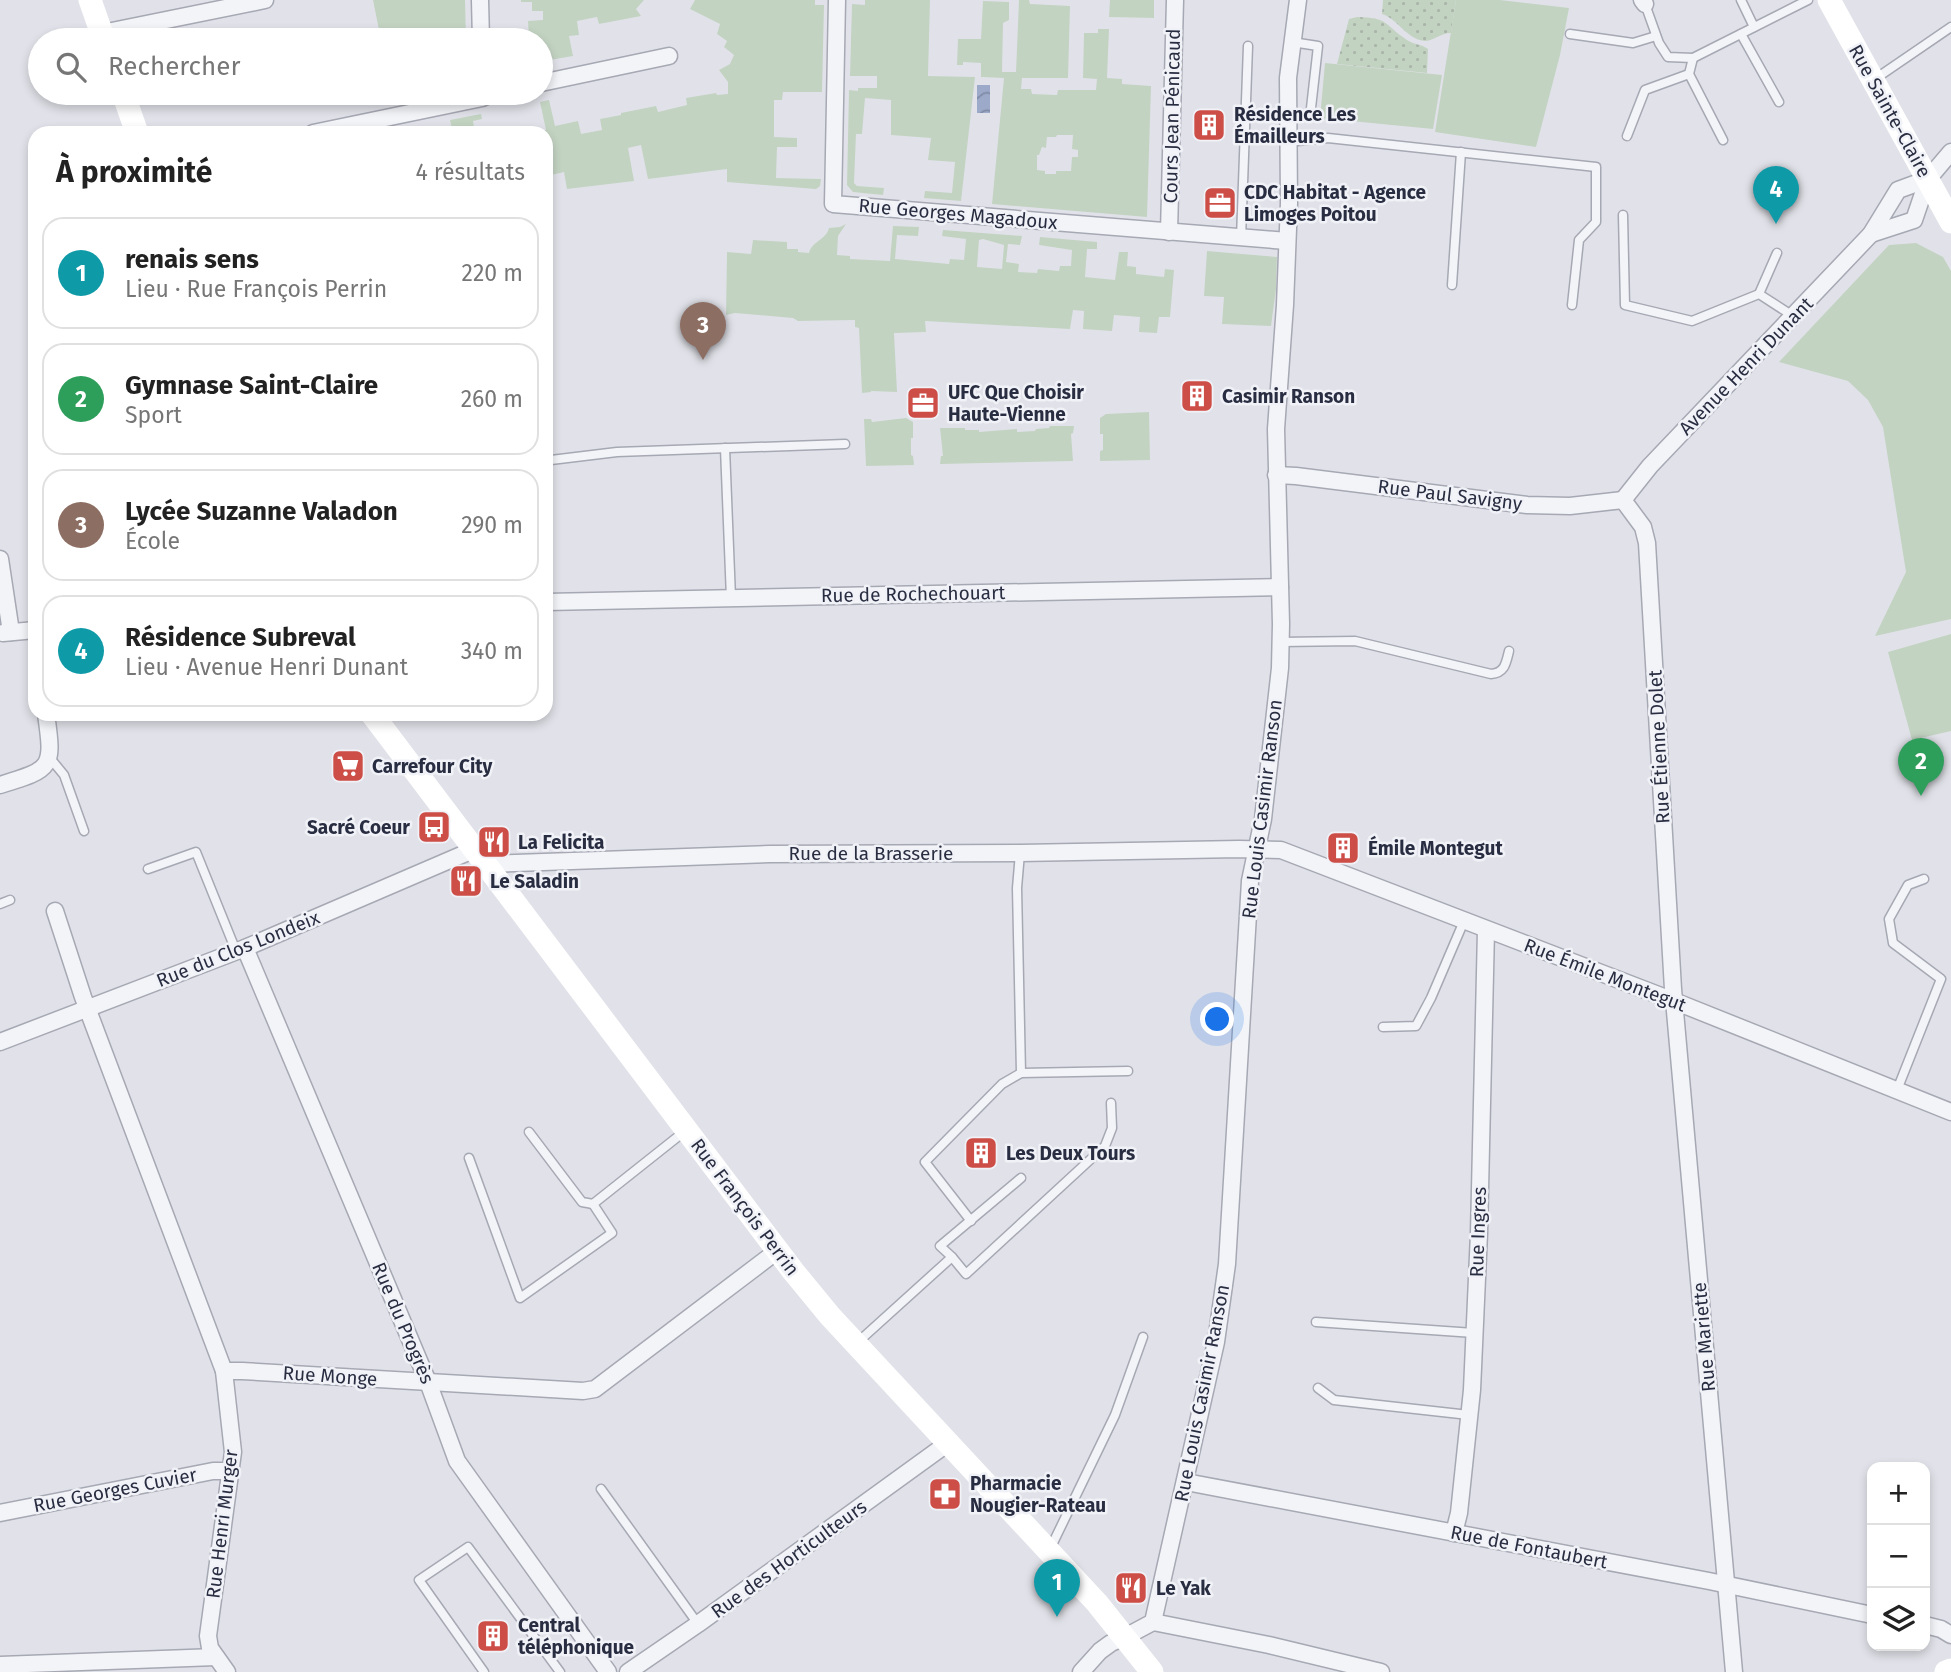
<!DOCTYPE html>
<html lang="fr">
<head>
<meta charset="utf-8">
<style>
  body { margin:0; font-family:"Fira Sans",sans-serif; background:#f6f6f6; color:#222 }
  .controls { position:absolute; right:21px; bottom:21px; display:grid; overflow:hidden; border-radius:14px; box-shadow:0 4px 10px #0003 }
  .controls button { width:63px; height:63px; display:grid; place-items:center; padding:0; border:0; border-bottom:2px solid #e0e0e0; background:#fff; color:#222; font:35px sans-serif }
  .you { position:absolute; left:1218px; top:1020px; width:24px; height:24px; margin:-18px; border:5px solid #fff; border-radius:50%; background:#1a73e8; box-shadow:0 0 0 10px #1a73e833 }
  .badge { display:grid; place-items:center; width:46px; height:46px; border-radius:50%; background:#0f766e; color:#fff; font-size:23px; font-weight:700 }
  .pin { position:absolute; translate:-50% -58px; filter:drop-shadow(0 2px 4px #0008) }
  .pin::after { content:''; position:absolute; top:37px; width:24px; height:21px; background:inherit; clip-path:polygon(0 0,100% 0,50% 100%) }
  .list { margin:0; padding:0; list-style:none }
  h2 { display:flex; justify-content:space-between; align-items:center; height:91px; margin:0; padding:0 28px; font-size:30px }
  h2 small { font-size:23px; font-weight:400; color:#767676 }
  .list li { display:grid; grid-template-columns:46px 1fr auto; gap:21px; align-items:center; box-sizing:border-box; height:112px; margin:0 14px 14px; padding:0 14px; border:2px solid #e0e0e0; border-radius:21px }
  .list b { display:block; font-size:26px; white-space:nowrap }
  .list p { margin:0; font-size:23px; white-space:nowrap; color:#767676 }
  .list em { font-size:23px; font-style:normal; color:#767676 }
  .icon { flex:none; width:38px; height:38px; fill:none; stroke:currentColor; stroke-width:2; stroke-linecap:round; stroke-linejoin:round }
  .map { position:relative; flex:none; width:1951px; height:1672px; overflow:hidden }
  .search { position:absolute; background:#fff; box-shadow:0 4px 10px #0003; left:28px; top:28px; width:525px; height:77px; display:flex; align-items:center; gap:18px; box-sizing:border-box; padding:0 24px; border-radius:38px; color:#767676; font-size:26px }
  .panel { position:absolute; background:#fff; box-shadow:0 4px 10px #0003; left:28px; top:126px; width:525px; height:595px; border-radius:21px }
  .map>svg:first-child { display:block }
  .grass { fill:url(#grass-dots) }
  .green { fill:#c3d3c2; fill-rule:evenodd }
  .water { fill:url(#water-waves) }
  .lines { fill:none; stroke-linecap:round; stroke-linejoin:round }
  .lane-casing { stroke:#a6a8b3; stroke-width:11 }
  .street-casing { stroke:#a6a8b3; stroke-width:19 }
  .lane { stroke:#f3f4f8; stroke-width:8 }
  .street { stroke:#f3f4f8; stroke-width:16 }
  .secondary { stroke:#fff; stroke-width:23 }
  .labels { text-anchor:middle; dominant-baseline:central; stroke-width:5; stroke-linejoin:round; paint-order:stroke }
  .street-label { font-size:19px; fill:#292d41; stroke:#f0f2f7 }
  .poi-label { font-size:19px; font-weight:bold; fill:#292d41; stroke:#f0f2f7; text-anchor:start }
</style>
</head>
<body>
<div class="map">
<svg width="1951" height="1672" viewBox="0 0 1951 1672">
  <defs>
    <pattern id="grass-dots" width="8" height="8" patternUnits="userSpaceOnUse" patternTransform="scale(1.75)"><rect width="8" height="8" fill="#c3d3c2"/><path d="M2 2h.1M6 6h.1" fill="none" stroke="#a8b5a8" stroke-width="1.8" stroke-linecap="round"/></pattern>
    <pattern id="water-waves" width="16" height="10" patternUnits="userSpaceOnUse" patternTransform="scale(1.75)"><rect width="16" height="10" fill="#9ca9c9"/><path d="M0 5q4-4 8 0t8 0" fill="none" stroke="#7f8aa5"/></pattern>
  </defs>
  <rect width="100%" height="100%" fill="#e1e2e9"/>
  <!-- grass -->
  <g class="grass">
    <path d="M1383,0H1456L1451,33C1441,33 1433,41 1425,41C1407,40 1398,19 1382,14Z"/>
    <path d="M1357,17C1390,18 1383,24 1407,40C1414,45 1422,44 1428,49L1427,73L1337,64L1349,19Z"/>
  </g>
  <!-- green -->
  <g class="green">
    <path d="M373,0H465L466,40H426L425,37L408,40H381Z"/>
    <path d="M521,0H644L636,9L641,16L599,24L597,17L577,21L579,35L569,36L573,56L544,61V49L541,48V40H529L528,21L543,20V11H532V2H521Z"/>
    <path d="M695,0H815V5H824L822,92H783L782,100H774V137L797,138V147H777L776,178L821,179L820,186L816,189L727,182V169L648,179L641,145L628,148L634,181L567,189L564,172L551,175L553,191L546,192V133H531L546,130L540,102L549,100L555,126L578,121L581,134L602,130L600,119L621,115V113L656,106L658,112L687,105L686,98L716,93L717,95L728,94V82L719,70L730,64L734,55L724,47L727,41L717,34L720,24L690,9Z"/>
    <path d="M865,0H930L928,76L975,77L961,201L924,198L925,191L952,193L955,162L928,160L931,138L891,135V100L865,98L862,134H856L854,183L857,186L884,188L883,195L853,192L847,185L849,90L858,91V88H877V76H850L852,4L865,5Z"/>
    <path d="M1019,0H1029L1030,4L1070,6L1068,78H1022L1021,89H1031L1032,94L1057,95L1058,90H1096L1097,79L1083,78L1084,33H1098V29H1109L1107,78L1122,79V84L1151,86L1147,217L992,204L1004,78L981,77V63L963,62V65H957L958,39H981L983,1L1009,2V20L1003,23L1002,72H1016ZM1057,135H1073L1072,149L1078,150V157H1072L1071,171H1056V174H1045V171L1037,170V155H1039L1042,147L1046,148L1047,137H1056Z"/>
    <path d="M1110,0H1154V18L1109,17Z"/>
    <path d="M1456,0H1500L1569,8L1560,55L1536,147L1435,132Z"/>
    <path d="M1325,63L1442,75L1433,129L1320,118Z"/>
    <path d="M481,114L482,119L473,121L475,133H453L450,120Z"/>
    <path d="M846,224L838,236L837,255L850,256V259L890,261L893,226L919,227L918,236L897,235L895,259L949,264L950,259L964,260L966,239L942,236L943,230L1022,236L1020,245L1008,244L1006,262L1019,264L1018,272L1037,273L1038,269L1059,271L1060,266H1071L1072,250L1039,245L1040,237L1097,242V249H1087L1085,277L1115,280L1119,252H1128L1127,266L1136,267V274L1164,277L1165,269L1174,270L1170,317H1159L1157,333L1139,332L1140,317L1114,315L1112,331L1083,329L1084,311L1073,310L1070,329L925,321L926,332L894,333L897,392L871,391V392L862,393L859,328L855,327V320L798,321L793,318L735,313L726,315L727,252L751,254L753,240L787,242V249H798V252L809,253C812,241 826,240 829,228L840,227ZM983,239L1004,245L1002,269L977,267L979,240Z"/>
    <path d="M1916,243L1943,257L1951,271V619L1875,636L1906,572L1883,427L1868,400L1848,381L1779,362L1889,245Z"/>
    <path d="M1207,251L1277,257L1276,289L1271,326L1222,324L1224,297L1204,296Z"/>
    <path d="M1149,412L1150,460L1100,461V451L1103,450V434H1100V418L1106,414Z"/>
    <path d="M906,418L913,422V438H911V455L913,456L914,465L866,466L864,419H871L872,422Z"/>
    <path d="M1050,426H1074L1073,433L1071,434L1073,461L940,464L941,456H943L940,428H965V430H979V432L1017,429V432L1035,431L1036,429L1049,428Z"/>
    <path d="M1951,634V731L1912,740L1888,652Z"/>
  </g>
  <!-- water -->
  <rect class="water" x="977" y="85" width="13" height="28"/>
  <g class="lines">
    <defs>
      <g id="lane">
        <path d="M1741,0L1754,27"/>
        <path d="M1645,4L1659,43L1668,57L1693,58L1808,0"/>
        <path d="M1570,34L1633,43L1656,36"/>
        <path d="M1741,34L1779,102"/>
        <path d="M1292,42L1318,46L1311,108"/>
        <path d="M1693,58L1689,74L1723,140"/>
        <path d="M1875,79L1951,27"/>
        <path d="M1627,136L1645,90L1689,74"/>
        <path d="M1287,142L1328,138L1596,167V222L1579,240L1572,305"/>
        <path d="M1623,215L1625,305L1692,321L1759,294L1793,316"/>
        <path d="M1241,238L1248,46"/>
        <path d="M1452,285L1461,152"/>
        <path d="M1759,294L1777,253"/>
        <path d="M725,448L731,598"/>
        <path d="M546,458L551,460L617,452L845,444"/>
        <path d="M1280,642L1355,641L1491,674C1505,673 1506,663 1509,651"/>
        <path d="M50,758L64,775L84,831"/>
        <path d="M1020,853L1017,888L1021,1073"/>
        <path d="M148,869L196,852L236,951"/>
        <path d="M0,904L10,900"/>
        <path d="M1383,1027L1416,1026L1431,998L1464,921"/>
        <path d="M1897,1090L1941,979L1893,943L1889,919L1908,885L1924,879"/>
        <path d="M529,1132L582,1202L593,1204"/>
        <path d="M469,1158L520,1298L612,1233L593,1204L685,1131"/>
        <path d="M971,1221L925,1162L1002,1084L1021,1073L1128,1071"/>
        <path d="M952,1257L966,1274L1105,1146L1112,1128L1111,1103"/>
        <path d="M1316,1322L1474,1333"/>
        <path d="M858,1342L952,1257L940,1246L1021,1178"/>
        <path d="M1318,1388L1334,1400L1469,1415"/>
        <path d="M601,1489L698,1624"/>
        <path d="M1051,1547L1115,1415L1143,1337"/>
        <path d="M484,1672L419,1580L468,1547L560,1672"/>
      </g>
      <g id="street">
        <path d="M480,0L481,40"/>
        <path d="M837,0L833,204L1287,241"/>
        <path d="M1642,0L1645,4"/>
        <path d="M102,33L265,0"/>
        <path d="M541,83L669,56"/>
        <path d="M313,133L482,98L493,93"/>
        <path d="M1169,232L1175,0"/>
        <path d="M1871,234L1914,220L1928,179L1951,152"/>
        <path d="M1276,475L1296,476L1527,505L1570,506L1623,500"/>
        <path d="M1623,500L1643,527L1647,543L1673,989L1734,1672"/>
        <path d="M1623,500L1650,466L1871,234L1898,190L1928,179"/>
        <path d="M0,559L11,632"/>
        <path d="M546,602L1280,587"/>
        <path d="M3,633L35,630"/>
        <path d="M0,785C52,769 54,769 46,714"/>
        <path d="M486,864L770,854L1020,853L1239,849L1281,850L1674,1001L1951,1112"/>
        <path d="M55,911L83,997L224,1371H242L583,1391L595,1389L777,1251"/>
        <path d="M245,948L428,1382L457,1461L608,1672"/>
        <path d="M0,1042L245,948L473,850"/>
        <path d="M224,1371L233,1452L208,1636L210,1648L227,1672"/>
        <path d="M1186,1482L1709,1581L1872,1615"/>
        <path d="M0,1513L213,1471H231"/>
        <path d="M1454,1533L1459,1513L1472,1390L1479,1233L1486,930"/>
        <path d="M1153,1622L1269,1645L1381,1672"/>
        <path d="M1925,1625L1941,1629L1951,1635"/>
        <path d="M0,1665L216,1657"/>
        <path d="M628,1672L698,1624L948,1443"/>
        <path d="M1081,1672L1100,1651L1111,1643L1125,1637L1153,1622L1216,1342L1227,1264L1250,881L1263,819L1280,668L1281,624L1276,429L1285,305L1289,203L1288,78L1298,0"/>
      </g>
    </defs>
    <!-- lane casing -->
    <use href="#lane" class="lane-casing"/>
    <!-- street casing -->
    <use href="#street" class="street-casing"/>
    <!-- lane -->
    <use href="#lane" class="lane"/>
    <!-- street -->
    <use href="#street" class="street"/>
    <!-- secondary -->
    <g class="secondary">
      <path d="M90,0L104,40"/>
      <path d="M1829,0L1951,222"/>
      <path d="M123,93L137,133"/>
      <path d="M372,714L793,1271L830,1316L1097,1603L1152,1672"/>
      <path d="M1946,1672L1951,1670"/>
    </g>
  </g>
  <!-- icons -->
  <defs>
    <symbol id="building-square" viewBox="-11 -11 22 22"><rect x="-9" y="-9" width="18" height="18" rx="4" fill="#cd4d47" stroke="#f0f2f7"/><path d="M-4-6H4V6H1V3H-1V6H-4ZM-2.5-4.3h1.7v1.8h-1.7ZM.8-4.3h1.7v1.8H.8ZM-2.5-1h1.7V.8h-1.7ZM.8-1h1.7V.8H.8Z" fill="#fff"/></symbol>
    <symbol id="office-square" viewBox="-11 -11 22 22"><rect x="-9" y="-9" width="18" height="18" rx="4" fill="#cd4d47" stroke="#f0f2f7"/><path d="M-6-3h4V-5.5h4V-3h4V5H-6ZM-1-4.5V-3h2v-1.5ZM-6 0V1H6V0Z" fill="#fff"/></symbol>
    <symbol id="supermarket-square" viewBox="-11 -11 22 22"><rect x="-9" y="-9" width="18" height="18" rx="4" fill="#cd4d47" stroke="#f0f2f7"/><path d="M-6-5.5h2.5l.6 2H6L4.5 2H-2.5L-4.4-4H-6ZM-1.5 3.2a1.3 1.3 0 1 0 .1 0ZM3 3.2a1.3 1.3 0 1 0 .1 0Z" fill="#fff"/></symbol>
    <symbol id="bus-square" viewBox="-11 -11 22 22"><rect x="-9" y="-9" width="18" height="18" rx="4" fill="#cd4d47" stroke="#f0f2f7"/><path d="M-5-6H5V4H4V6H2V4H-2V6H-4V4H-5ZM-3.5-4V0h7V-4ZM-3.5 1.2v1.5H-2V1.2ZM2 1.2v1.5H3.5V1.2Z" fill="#fff"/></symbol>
    <symbol id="restaurant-square" viewBox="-11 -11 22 22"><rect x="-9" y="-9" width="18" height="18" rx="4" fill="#cd4d47" stroke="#f0f2f7"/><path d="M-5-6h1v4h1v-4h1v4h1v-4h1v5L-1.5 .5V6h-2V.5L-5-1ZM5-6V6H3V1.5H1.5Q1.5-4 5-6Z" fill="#fff"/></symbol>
    <symbol id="pharmacy-square" viewBox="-11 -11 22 22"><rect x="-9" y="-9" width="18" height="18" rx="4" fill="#cd4d47" stroke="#f0f2f7"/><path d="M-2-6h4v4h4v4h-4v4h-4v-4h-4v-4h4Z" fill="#fff"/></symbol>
  </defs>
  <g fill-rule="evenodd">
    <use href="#building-square" x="1190" y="106" width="38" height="38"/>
    <use href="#office-square" x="1201" y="184" width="38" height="38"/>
    <use href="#building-square" x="1178" y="377" width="38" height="38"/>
    <use href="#office-square" x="904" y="384" width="38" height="38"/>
    <use href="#supermarket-square" x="329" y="747" width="38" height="38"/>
    <use href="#bus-square" x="415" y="808" width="38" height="38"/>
    <use href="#restaurant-square" x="475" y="823" width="38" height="38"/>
    <use href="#building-square" x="1324" y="829" width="38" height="38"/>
    <use href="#restaurant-square" x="447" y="862" width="38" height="38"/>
    <use href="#building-square" x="962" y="1134" width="38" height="38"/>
    <use href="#pharmacy-square" x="926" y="1475" width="38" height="38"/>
    <use href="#restaurant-square" x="1112" y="1569" width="38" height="38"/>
    <use href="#building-square" x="474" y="1617" width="38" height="38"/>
  </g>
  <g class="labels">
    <!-- street labels -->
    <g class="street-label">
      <text transform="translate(1890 111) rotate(61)">Rue Sainte-Claire</text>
      <text transform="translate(1172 116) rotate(-89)">Cours Jean Pénicaud</text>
      <text transform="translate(958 214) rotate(5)">Rue Georges Magadoux</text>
      <text transform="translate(1746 366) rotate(-46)">Avenue Henri Dunant</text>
      <text transform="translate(1450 495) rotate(7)">Rue Paul Savigny</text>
      <text transform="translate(913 594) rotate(-1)">Rue de Rochechouart</text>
      <text transform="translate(1659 747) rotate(-93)">Rue Étienne Dolet</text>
      <text transform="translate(1262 809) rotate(-83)">Rue Louis Casimir Ranson</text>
      <text x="871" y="853">Rue de la Brasserie</text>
      <text transform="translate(238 949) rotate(-22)">Rue du Clos Londeix</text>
      <text transform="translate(1605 975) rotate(21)">Rue Émile Montegut</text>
      <text transform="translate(745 1207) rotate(53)">Rue François Perrin</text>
      <text transform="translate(1478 1232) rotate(-88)">Rue Ingres</text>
      <text transform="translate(403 1323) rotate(67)">Rue du Progrès</text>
      <text transform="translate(1704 1337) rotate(-95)">Rue Mariette</text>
      <text transform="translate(330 1376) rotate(4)">Rue Monge</text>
      <text transform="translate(1202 1393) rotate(-79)">Rue Louis Casimir Ranson</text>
      <text transform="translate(115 1490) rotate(-11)">Rue Georges Cuvier</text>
      <text transform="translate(222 1524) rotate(-83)">Rue Henri Murger</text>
      <text transform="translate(1529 1547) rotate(11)">Rue de Fontaubert</text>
      <text transform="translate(789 1559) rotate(-36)">Rue des Horticulteurs</text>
    </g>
    <!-- poi labels -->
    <g class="poi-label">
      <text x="1234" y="114">Résidence Les<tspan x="1234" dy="22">Émailleurs</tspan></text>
      <text x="1244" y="192">CDC Habitat - Agence<tspan x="1244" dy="22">Limoges Poitou</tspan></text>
      <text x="948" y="392">UFC Que Choisir<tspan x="948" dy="22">Haute-Vienne</tspan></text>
      <text x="1222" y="396">Casimir Ranson</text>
      <text x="372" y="766">Carrefour City</text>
      <text x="410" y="827" text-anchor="end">Sacré Coeur</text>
      <text x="518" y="842">La Felicita</text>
      <text x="1368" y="848">Émile Montegut</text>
      <text x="490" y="881">Le Saladin</text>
      <text x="1006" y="1153">Les Deux Tours</text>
      <text x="970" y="1483">Pharmacie<tspan x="970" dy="22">Nougier-Rateau</tspan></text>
      <text x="1156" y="1588">Le Yak</text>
      <text x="518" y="1625">Central<tspan x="518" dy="22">téléphonique</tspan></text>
    </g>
  </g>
</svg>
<div class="controls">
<button>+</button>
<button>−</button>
<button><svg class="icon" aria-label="layers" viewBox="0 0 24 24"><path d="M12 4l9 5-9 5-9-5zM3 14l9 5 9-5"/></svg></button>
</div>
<div class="you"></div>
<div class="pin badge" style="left:1057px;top:1617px;background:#0f9aa8">1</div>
<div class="pin badge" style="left:1921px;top:796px;background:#2e9e5b">2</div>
<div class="pin badge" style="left:703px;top:360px;background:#8d6e63">3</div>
<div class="pin badge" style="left:1776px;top:224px;background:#0f9aa8">4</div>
<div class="search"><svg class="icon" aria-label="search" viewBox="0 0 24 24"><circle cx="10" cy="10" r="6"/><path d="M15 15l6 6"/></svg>Rechercher</div>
<section class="panel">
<h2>À proximité<small>4 résultats</small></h2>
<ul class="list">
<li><span class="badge" style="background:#0f9aa8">1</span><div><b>renais sens</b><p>Lieu · Rue François Perrin</p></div><em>220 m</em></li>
<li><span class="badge" style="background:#2e9e5b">2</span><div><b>Gymnase Saint-Claire</b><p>Sport</p></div><em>260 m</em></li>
<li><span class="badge" style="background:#8d6e63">3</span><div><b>Lycée Suzanne Valadon</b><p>École</p></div><em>290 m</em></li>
<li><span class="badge" style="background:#0f9aa8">4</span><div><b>Résidence Subreval</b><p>Lieu · Avenue Henri Dunant</p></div><em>340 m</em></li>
</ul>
</section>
</div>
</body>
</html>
